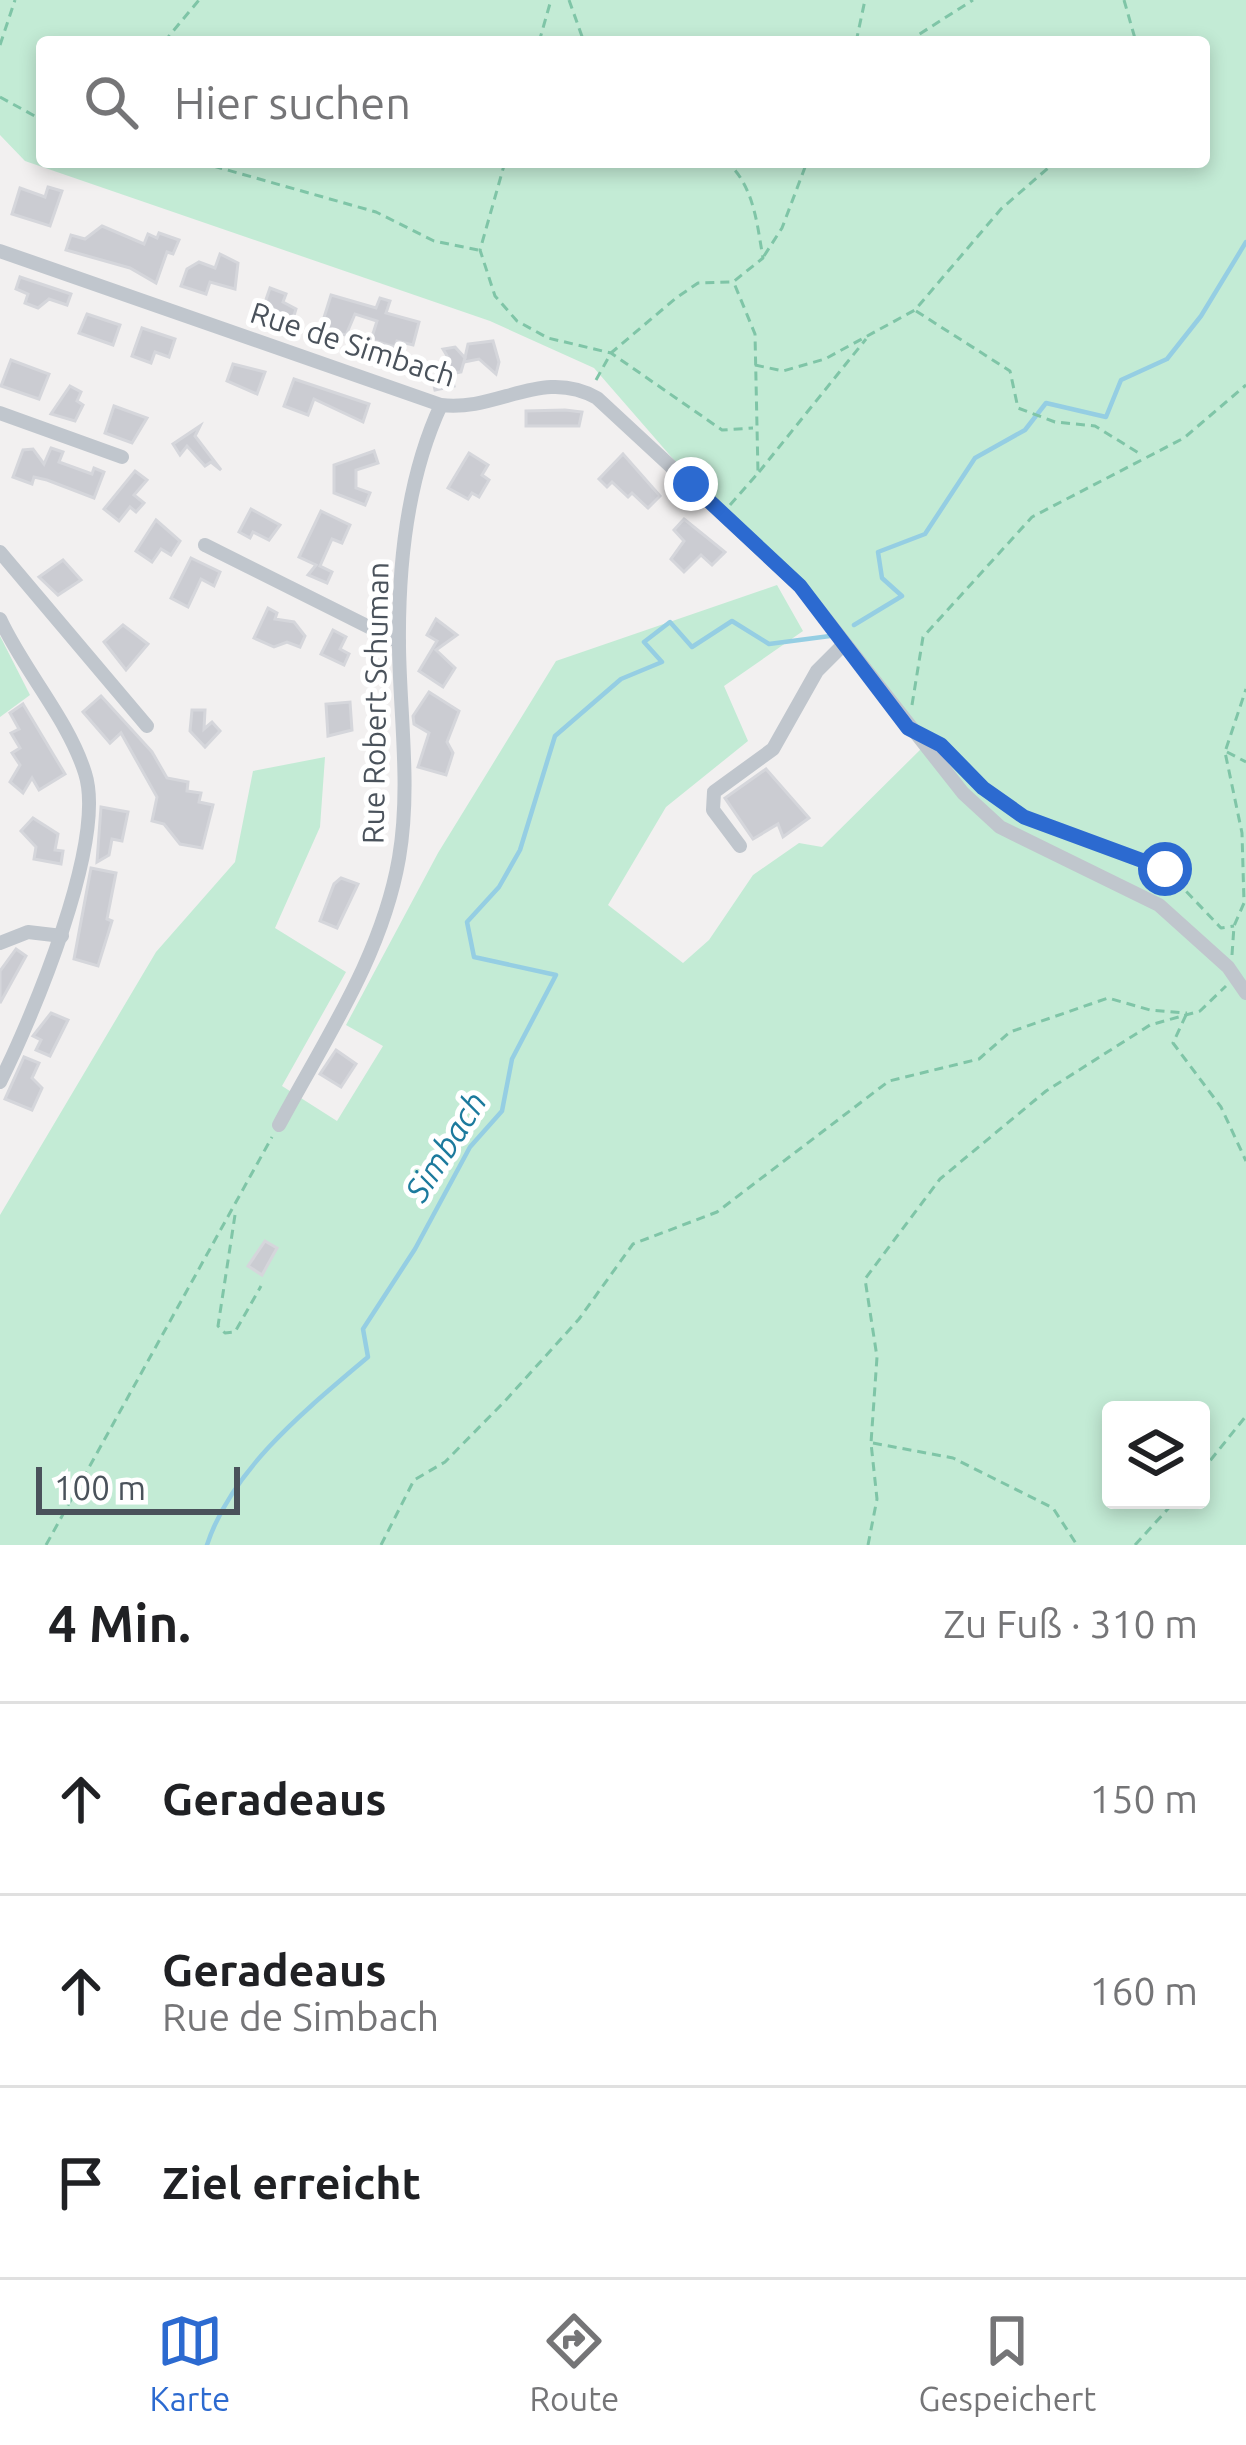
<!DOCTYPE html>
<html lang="de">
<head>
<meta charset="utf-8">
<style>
  body { margin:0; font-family:Ubuntu,sans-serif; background:#f6f6f6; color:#202124 }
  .controls { position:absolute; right:36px; bottom:36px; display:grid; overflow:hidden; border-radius:12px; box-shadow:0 6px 18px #0003 }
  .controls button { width:108px; height:108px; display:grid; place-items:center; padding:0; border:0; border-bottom:3px solid #e0e0e0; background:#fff; color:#202124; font:60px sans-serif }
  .scale { position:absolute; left:36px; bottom:30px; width:204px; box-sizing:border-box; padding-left:12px; border:6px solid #4a525b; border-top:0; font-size:33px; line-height:42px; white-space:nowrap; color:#4a525b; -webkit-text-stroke:9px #fff; paint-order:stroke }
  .stop { position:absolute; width:36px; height:36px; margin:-27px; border:9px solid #2c6ad0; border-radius:50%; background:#fff }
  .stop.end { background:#2c6ad0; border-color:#fff; box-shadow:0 3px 12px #0008 }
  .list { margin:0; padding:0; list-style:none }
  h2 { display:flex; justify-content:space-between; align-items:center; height:156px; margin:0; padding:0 48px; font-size:51px }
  h2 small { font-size:39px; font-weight:400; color:#757577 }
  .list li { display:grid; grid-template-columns:78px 1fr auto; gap:36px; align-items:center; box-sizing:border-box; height:192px; padding:0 48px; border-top:3px solid #e0e0e0 }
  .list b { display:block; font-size:45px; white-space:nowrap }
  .list p { margin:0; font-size:39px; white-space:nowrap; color:#757577 }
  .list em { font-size:39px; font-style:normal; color:#757577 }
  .icon { flex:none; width:66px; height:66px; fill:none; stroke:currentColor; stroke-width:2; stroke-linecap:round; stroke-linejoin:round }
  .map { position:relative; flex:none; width:1246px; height:1545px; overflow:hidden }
  .search { position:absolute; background:#fff; box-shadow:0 6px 18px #0003; left:36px; right:36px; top:36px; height:132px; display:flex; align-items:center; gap:30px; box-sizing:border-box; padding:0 42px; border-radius:12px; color:#757577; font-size:45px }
  .sheet { height:732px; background:#fff }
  nav { display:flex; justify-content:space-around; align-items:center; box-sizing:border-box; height:168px; border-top:3px solid #e0e0e0; background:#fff; font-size:33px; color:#757577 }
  nav a { display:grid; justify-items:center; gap:6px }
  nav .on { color:#2c6ad0 }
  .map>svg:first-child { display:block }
  .green { fill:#c3ebd5; fill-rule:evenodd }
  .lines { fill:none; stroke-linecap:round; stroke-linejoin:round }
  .stream { stroke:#95cee3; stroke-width:4.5 }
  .building { fill:#cbccd2; stroke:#d5d6db; stroke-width:3 }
  .path { stroke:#7fc5a7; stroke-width:3; stroke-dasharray:9 6; stroke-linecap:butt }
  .minor { stroke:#c0c6cd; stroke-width:14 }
  .route { stroke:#2c6ad0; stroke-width:15 }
  .labels { text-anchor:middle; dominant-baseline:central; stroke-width:10; stroke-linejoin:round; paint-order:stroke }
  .street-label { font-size:30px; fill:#4a525b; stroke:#fff }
  .water-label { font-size:33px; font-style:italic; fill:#1c7a9d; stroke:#fff }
</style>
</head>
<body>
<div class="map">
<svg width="1246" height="1545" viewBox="0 0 1246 1545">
  <rect width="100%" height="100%" fill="#f2f0f0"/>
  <!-- green -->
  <g class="green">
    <path d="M0,0H1246V1545H0V1215L156,952L235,862L253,771L325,757L320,827L275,928L346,972L282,1086L337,1121L383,1046L346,1025L438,853L556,661L777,585L803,631L724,686L748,741L666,807L608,905L683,963L709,940L753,875L799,843L822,847L924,746L840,632L721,514L594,368L490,321L25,161L0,135ZM42,42H1204V162H42ZM1111,1410H1201V1500H1111Z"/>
    <path d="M0,636L30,695L0,717Z"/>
  </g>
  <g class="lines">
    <!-- stream -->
    <g class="stream">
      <path d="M854,625L902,596L882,578L878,552L925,534L975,458L1025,430L1046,403L1106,417L1121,380L1167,359L1201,316L1246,242"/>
      <path d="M207,1545C232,1468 308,1408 368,1357L363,1329L415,1249L470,1147L502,1111L512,1059L556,975L474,957L467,922L499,887L520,850L555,736L621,679L662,662L644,642L670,622L692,647L732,621L769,644L830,636"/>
    </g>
  </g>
  <!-- building -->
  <g class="building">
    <path d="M48,187L62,191L50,226L12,214L20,188L45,197Z"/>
    <path d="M102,226L144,244L148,234L157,238L159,233L179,240L173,254L167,252L156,283L130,268L66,250L71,235L85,239Z"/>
    <path d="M220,254L238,263L235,289L210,282L206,294L181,286L187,269L199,262L215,268Z"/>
    <path d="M20,277L71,294L67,305L49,299L38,308L25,303L28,294L16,289Z"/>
    <path d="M270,288L286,294L283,302L296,309L291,325L261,314Z"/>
    <path d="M331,295L376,308L380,298L390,301L386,313L419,322L413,345L397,341L395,347L371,340L377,321L355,314L346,335L332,332L322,324Z"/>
    <path d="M87,314L120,325L113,345L79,333Z"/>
    <path d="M142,328L175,339L169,357L155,352L151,363L132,356Z"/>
    <path d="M493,341L499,362L496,374L479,359L464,362L468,344Z"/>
    <path d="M455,347L465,358L461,372L451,374L454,386L435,390L432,377L443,375L449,359L443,349Z"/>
    <path d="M11,360L49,374L39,399L1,386Z"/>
    <path d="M233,364L265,372L257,394L227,381Z"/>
    <path d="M294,379L369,404L363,422L314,399L308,415L284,406Z"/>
    <path d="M70,386L81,392L77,401L83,405L75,421L51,414Z"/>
    <path d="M114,406L147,418L132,443L105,433Z"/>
    <path d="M565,410L582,412L579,426H526V411Z"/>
    <path d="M200,426L195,436L221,470L211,462L205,466L187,446L180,455L173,444Z"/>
    <path d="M51,448L63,452L59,462L92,474L94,468L104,472L94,498L47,480L34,477L32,484L13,477L23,450L33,449L44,464Z"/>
    <path d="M374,451L378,463L356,470V488L370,493L365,505L334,493V465Z"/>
    <path d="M469,453L488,465L482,475L489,480L479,497L472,493L468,499L448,488Z"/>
    <path d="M623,454L660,496L648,508L632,493L628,497L612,482L607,487L599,479Z"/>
    <path d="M135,471L147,480L134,495L144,503L136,512L130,507L119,521L104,509Z"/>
    <path d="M251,509L280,525L269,540L253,532L250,538L239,532Z"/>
    <path d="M321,511L350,525L342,543L332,539L320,566L332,572L327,583L308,575L316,565L299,557Z"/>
    <path d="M684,519L725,552L712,565L701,555L684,572L671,559L684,541L674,530Z"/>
    <path d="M156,520L180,541L171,555L161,549L152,562L136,551Z"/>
    <path d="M191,558L220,572L214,586L201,579L188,607L171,598Z"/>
    <path d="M63,560L81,580L58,595L39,577Z"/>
    <path d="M268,608L277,613L275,619L294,622L305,636L300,647L287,642L274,647L254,638Z"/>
    <path d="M436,619L457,635L436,650L455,668L443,687L419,671L437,641L427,635Z"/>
    <path d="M123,625L148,644L126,670L104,642Z"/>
    <path d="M333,630L346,637L340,649L349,654L344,665L321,654Z"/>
    <path d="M429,692L459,711L447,742L453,753L446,775L418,767L429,733L414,724L413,716Z"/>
    <path d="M101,696L152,752L167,778L188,782L187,791L201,793L199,802L213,805L202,848L180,844L164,824L152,821L157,797L121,733L110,743L83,712Z"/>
    <path d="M350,702L352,730L328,736L326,704Z"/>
    <path d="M23,704L65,774L39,790L32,778L23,793L10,782L20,765L12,753L20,748L11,733L19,729L10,713Z"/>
    <path d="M192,710H205L204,729L212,722L220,731L205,747L190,731Z"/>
    <path d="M766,769L809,818L783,837L778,824L753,839L725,798Z"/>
    <path d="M101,807L128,812L122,841L112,839L109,855L97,862Z"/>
    <path d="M33,818L58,834L55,850L63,851L61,864L34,859L36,847L21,831Z"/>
    <path d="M91,868L116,873L107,919L112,921L98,966L74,959Z"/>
    <path d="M341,878L358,884L337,928L320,921L334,884Z"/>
    <path d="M16,949L26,956L0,1003V971Z"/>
    <path d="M51,1013L68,1020L50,1056L36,1050L41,1040L33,1036Z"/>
    <path d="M336,1050L356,1064L341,1087L320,1074Z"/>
    <path d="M24,1057L39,1063L32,1078L42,1088L32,1110L5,1099Z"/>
    <path d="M265,1241L277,1248L262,1275L248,1266Z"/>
  </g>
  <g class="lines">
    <!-- path -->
    <g class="path">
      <path d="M569,0L584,42"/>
      <path d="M1124,0L1136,42"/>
      <path d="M164,42L199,0"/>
      <path d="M539,42L551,0"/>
      <path d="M856,42L865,0"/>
      <path d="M907,42L973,0"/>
      <path d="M0,45L15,0"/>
      <path d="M0,97L42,120"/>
      <path d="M199,162L376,212L434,241L478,250"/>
      <path d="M505,162L480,250L495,296L517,321L548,338L611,353L722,430L753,428"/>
      <path d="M764,256L782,228L807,162"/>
      <path d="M916,311L1010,371L1018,408L1055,422L1095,426L1142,455"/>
      <path d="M755,365L783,371L825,359L915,310L1001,209L1055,162"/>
      <path d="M596,380L611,353L676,298L698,283L733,282L763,258C757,224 754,186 727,162"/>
      <path d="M759,472L866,339"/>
      <path d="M730,505L758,473L755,334L734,283"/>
      <path d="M912,705L923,637L1032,517L1184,438L1246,385"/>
      <path d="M1227,752L1246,762"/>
      <path d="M956,760L1024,817L1165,869L1221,928L1234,926"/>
      <path d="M1232,955L1234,926L1244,903L1242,833L1225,752L1246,689"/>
      <path d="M1186,1015L1173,1043L1221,1107L1246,1161"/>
      <path d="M235,1215L218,1326L225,1333L235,1332L261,1286"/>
      <path d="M873,1443L953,1458L1053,1508L1077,1545"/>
      <path d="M1201,1472L1246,1416"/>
      <path d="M46,1545L272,1137"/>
      <path d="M381,1545L414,1480L445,1462L505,1401L579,1319L633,1244L717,1212L889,1081L979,1059L1010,1032L1108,998L1150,1010L1187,1013"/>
      <path d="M868,1545L877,1499L871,1443L877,1357L865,1279L940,1179L1046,1091L1150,1025L1200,1011L1226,986"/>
      <path d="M1135,1545L1176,1500"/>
    </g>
    <!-- minor -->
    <g class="minor">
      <path d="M0,251L441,405C498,412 542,367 597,398L800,586L963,793L1000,827L1159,905L1228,967L1246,993"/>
      <path d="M0,413L122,457"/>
      <path d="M205,545L399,642"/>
      <path d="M0,552L147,726"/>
      <path d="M0,619C24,671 68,719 85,773C107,841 32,1018 0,1082"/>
      <path d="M740,846L713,810L714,792L773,749L817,671L844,644"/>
      <path d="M0,943L28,932L62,936"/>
      <path d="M279,1125C325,1039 382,956 399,858C411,788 400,717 399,647C398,565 407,478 441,405"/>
    </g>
  </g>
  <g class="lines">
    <!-- route -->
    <path class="route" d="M691,484L800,586L908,728L941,745L983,788L1024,817L1165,869"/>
  </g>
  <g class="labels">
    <!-- street labels -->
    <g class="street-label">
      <text transform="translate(353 344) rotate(18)">Rue de Simbach</text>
      <text transform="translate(375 703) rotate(-89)">Rue Robert Schuman</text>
    </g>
    <!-- water labels -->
    <g class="water-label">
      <text transform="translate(445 1146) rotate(-58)">Simbach</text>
    </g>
  </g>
</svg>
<div class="controls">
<button><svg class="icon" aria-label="layers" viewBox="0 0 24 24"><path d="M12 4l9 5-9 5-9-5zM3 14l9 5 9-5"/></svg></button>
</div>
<div class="scale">100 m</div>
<div class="stop" style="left:1165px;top:869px"></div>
<div class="stop end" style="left:691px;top:484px"></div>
<div class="search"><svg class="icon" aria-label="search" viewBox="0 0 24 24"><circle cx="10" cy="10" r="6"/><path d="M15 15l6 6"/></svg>Hier suchen</div>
</div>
<section class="sheet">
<h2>4 Min.<small>Zu Fuß · 310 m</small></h2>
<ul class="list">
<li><svg class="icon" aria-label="ahead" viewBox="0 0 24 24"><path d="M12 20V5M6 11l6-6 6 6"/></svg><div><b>Geradeaus</b></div><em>150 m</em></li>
<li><svg class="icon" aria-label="ahead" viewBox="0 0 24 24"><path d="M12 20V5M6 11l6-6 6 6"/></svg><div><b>Geradeaus</b><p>Rue de Simbach</p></div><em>160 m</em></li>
<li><svg class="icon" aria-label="arrive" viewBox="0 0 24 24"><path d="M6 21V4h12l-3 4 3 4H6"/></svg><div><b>Ziel erreicht</b></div></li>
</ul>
</section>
<nav>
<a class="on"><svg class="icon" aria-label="map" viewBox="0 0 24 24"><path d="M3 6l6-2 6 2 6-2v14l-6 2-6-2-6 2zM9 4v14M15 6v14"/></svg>Karte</a>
<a><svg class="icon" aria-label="directions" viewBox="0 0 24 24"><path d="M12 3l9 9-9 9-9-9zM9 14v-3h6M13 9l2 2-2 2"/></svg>Route</a>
<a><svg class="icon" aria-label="saved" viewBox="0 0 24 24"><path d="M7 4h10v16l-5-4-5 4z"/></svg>Gespeichert</a>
</nav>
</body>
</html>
